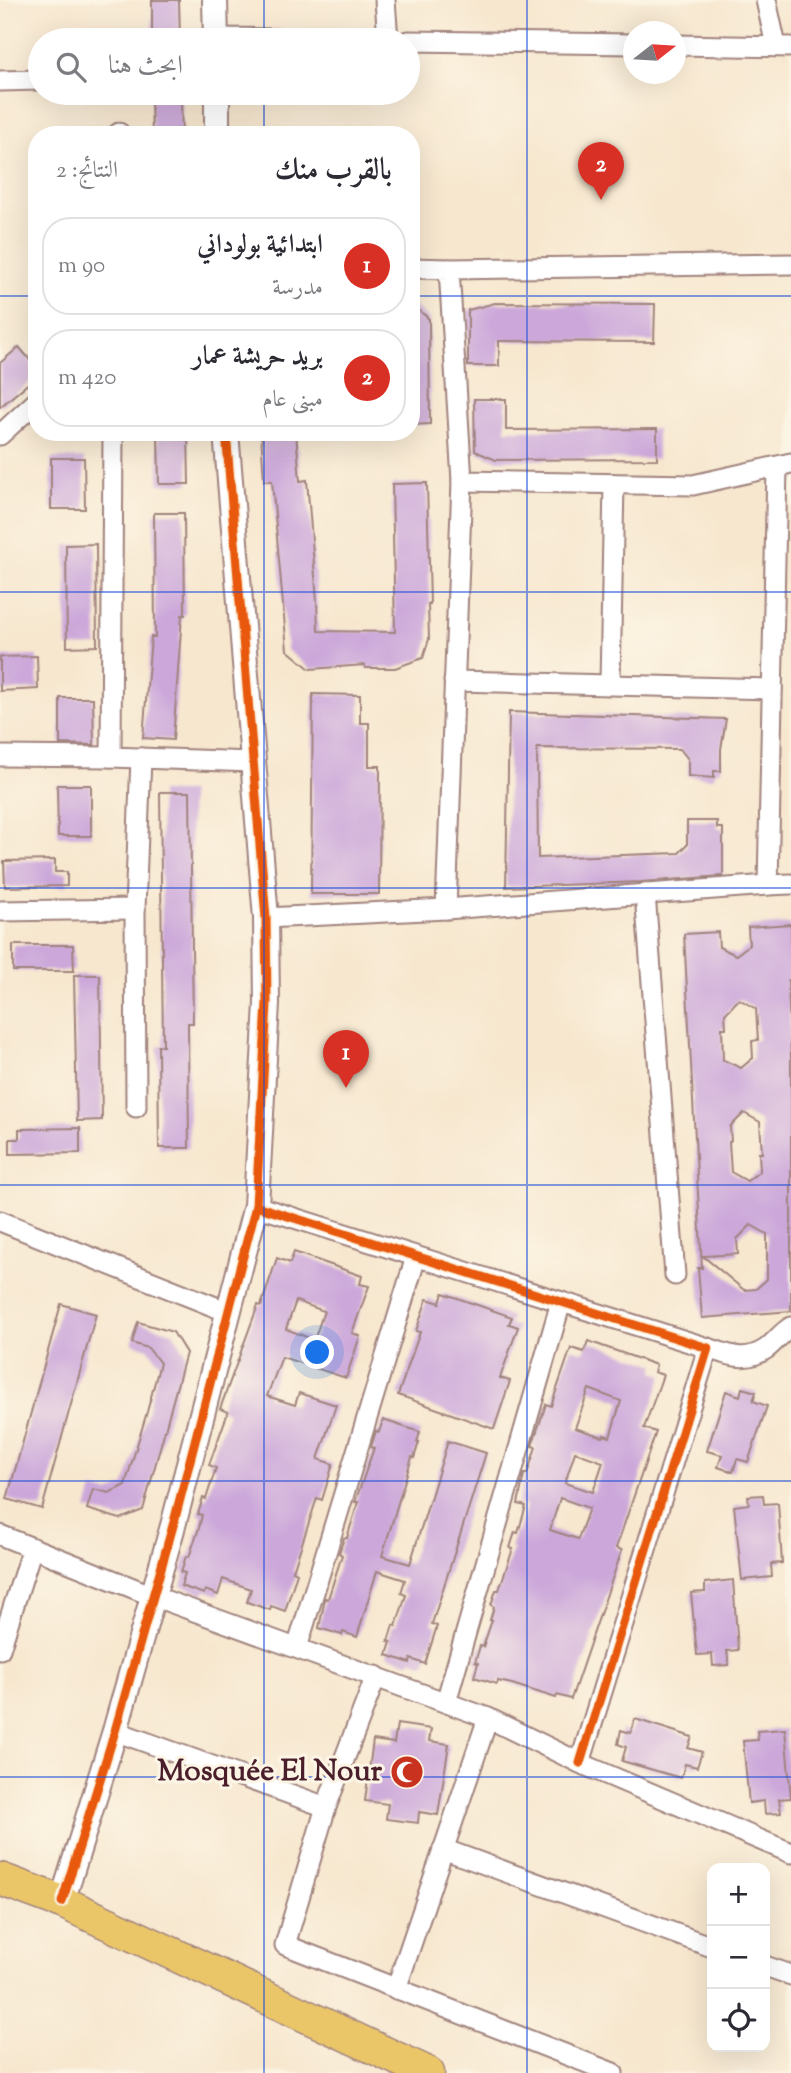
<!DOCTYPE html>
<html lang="ar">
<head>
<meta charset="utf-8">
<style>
  body { margin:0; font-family:"Sorts Mill Goudy",Amiri,serif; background:#f2f2f3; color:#2b2b33; direction:rtl }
  .controls { position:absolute; right:21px; bottom:21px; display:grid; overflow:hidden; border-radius:14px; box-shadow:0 7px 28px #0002 }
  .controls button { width:63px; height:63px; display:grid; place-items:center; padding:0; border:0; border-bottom:2px solid #e1e1e2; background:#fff; color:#2b2b33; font:35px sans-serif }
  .compass { position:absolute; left:623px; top:21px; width:63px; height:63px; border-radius:50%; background:#fff; box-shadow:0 7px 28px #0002; rotate:73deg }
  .you { position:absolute; left:318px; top:1353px; width:24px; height:24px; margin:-18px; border:5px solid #fff; border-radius:50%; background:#1a73e8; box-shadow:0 0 0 10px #1a73e833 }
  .badge { display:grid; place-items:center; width:46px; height:46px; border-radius:50%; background:#d93025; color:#fff; font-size:23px; font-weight:700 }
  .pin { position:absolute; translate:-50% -58px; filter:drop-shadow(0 2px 4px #0008) }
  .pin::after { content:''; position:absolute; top:37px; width:24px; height:21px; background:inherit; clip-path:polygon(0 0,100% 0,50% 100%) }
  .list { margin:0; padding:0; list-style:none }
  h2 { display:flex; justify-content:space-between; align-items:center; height:91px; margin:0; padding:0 28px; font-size:30px }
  h2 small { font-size:23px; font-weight:400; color:#7c7c81 }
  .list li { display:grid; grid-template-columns:46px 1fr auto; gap:21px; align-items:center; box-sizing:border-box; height:98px; margin:0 14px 14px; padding:0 14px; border:2px solid #e1e1e2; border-radius:28px }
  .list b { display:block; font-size:26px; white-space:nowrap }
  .list p { margin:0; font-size:23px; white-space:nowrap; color:#7c7c81 }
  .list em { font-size:23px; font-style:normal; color:#7c7c81 }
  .icon { flex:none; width:38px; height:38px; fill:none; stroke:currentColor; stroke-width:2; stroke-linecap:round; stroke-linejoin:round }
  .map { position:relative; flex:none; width:791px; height:2073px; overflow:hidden; direction:ltr }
  .search { position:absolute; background:#fff; box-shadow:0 7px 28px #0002; left:28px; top:28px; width:392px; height:77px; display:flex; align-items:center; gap:18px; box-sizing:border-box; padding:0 24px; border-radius:38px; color:#7c7c81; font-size:26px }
  .panel { position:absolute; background:#fff; box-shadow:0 7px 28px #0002; left:28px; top:126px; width:392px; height:315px; border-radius:28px; direction:rtl }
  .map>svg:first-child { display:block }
  .building { fill:#cca8da; fill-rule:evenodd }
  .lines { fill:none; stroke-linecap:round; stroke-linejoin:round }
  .minor-casing { stroke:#a0837d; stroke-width:23 }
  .tertiary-casing { stroke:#a0837d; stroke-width:28 }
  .primary-casing { stroke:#a0837d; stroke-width:35 }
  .minor { stroke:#fff; stroke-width:19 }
  .tertiary { stroke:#fff; stroke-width:24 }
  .primary { stroke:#ebc669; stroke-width:32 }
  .cycleway-casing { stroke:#fcf5e5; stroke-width:13 }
  .cycleway { stroke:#e8590c; stroke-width:9 }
  .grid { fill:none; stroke:#1d4ed8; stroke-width:2; stroke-opacity:0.55 }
  .labels { text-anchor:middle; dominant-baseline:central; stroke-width:6; stroke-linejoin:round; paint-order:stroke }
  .poi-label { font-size:30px; font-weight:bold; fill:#4a1f2b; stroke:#fcf5e5; text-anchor:end }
</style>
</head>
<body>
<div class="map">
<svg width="791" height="2073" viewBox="0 0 791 2073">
  <rect width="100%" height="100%" fill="#fcf5e5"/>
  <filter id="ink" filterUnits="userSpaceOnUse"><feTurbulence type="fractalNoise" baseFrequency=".0143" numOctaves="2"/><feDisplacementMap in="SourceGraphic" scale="14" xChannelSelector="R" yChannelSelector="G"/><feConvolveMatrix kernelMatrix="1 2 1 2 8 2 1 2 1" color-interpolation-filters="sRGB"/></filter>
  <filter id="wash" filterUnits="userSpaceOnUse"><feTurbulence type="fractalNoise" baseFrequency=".00686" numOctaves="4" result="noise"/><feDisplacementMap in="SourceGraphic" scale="28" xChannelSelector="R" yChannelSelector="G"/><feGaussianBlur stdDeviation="1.57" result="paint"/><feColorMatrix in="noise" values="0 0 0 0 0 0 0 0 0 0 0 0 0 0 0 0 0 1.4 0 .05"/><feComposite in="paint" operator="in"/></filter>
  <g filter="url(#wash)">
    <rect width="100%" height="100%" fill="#f7e7cf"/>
    <g id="blocks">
      <!-- building -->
      <g class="building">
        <path d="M152,0H179L180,40H152Z"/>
        <path d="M151,98H181L182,135H152Z"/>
        <path d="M411,303L429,319L430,424L411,425Z"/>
        <path d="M495,303L655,304L654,342L499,341V366H468V310Z"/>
        <path d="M19,347L37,368V376L0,407V363Z"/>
        <path d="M474,399H506V430L657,429V459L496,460L475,451Z"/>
        <path d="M158,432H188L189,484H159Z"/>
        <path d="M261,432H296L300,481L307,480L317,601L318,631L395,632L392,484L427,483L430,604H428L429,639L423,658L395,668H365V665L310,669L287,650L272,481H264Z"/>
        <path d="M51,458H84L85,509H51Z"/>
        <path d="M154,513H184L185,615H182L173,740L143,738L151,637H155Z"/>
        <path d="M96,544L97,646L67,647L66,545Z"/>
        <path d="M37,656L38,689L0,691V657Z"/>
        <path d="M313,694L360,695V723H369V766H380L379,894H311Z"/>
        <path d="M60,698H93L94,745L60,744Z"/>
        <path d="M509,712L726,719L721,749V771H714V778L688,776V759L680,749L537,748L538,858L679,853L687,845V821H717V828H723V876L641,882L506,887Z"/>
        <path d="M57,785H91V836H58Z"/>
        <path d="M160,792H190L193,1023H188L189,1148H159L158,1046H163Z"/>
        <path d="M55,860V872H67V886L5,887L4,861Z"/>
        <path d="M791,924V980H788L791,1058V1311L702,1318L698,1268H702L684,934L718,932L719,947L736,955L749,945L748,927ZM739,999L756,1009L758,1040L752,1041L753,1058L741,1068L723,1060L722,1028H726L725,1014ZM744,1113L760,1122L762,1153H759L760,1171L747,1181L731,1172L729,1142L731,1141L730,1127ZM751,1225L767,1234V1279L756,1289L744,1290L703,1256L738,1254L737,1239Z"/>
        <path d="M13,945H73L74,971H13Z"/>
        <path d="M74,975H100L102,1120L77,1121Z"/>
        <path d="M80,1128V1153L10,1154V1139H19V1129Z"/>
        <path d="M294,1252L362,1276L360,1284L369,1286L352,1333L360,1336L346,1378L282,1357L267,1396L295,1405L299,1393L336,1405L318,1459L333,1464L322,1500L317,1498L293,1571L297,1573L285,1611L271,1606L270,1610L247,1602L251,1589L223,1579L218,1595L205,1590L204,1594L181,1586L185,1573L181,1572L186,1556L189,1557L199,1528L202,1515L198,1514L203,1498L206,1499L216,1468L209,1465L228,1412L220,1409L258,1305L261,1306L277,1258L290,1263ZM296,1301L324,1311L314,1340L286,1329Z"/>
        <path d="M443,1293L512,1317L509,1324L518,1327L500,1378L510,1381L494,1429L398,1395L420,1332L416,1331L427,1299L440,1303Z"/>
        <path d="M61,1304L96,1314L42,1509L7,1499Z"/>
        <path d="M138,1322L173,1332L186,1353L143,1510L120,1519L87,1509L93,1489L109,1493L125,1485L147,1412L160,1363L148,1348L132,1343Z"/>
        <path d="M588,1341L656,1365L654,1372L663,1375L644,1428L656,1432L616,1548L622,1550L571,1699L557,1695L556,1698L512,1684L498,1681L497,1684L474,1677L478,1663L475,1662L480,1646L483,1647L492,1620H490L494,1607L491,1605L496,1590H499L503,1578L513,1549L510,1548L515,1532L518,1533L526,1506L518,1504L524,1474H527L536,1447L532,1446L546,1404L551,1406L571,1348L584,1352ZM589,1389L621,1401L610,1437L604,1435L603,1437L575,1428ZM575,1452L603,1462L593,1492L565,1483ZM560,1498L589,1508L578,1539L550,1530Z"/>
        <path d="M742,1388L756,1392L753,1401L767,1406L748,1462L737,1459L733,1472L718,1467L722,1455L707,1451L726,1391L740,1396Z"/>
        <path d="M383,1420L420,1432L417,1442H419L414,1458L412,1457L382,1556L410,1564L448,1441L486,1453L432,1624L437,1626L425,1664L411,1659L410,1663L387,1655L391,1642L388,1641L393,1625L396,1626L406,1595L401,1593L405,1580L377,1571L357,1637L343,1632L342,1635L319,1628L325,1598L328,1599L342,1555L339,1553L344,1538H347L358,1502H355L374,1448L371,1447L375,1434L376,1431L379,1432Z"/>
        <path d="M763,1495L764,1504L778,1503L782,1563L771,1564L772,1577L742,1580L734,1506L749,1504L748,1496Z"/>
        <path d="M733,1580L738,1650L727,1651L729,1665L713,1666L712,1654L697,1655L691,1593L705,1592V1583Z"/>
        <path d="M635,1719L692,1737L688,1748L702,1752L697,1767L685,1764L681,1778L622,1761L626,1747L618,1744L621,1730L631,1733Z"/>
        <path d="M397,1724L431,1729L429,1741L449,1744L438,1815L419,1812L418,1823L386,1819L388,1804L365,1801L373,1740L394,1743Z"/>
        <path d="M785,1729L791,1798L779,1799L781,1813L765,1814L764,1801L749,1803L743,1741L758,1740L757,1731Z"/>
      </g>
    </g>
  </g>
  <g filter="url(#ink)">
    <use href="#blocks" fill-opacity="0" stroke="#a0837d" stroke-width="2"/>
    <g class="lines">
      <defs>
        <g id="minor">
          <path d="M385,0L388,40"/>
          <path d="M766,0L776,46"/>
          <path d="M216,38L372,40"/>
          <path d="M408,41L634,44"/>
          <path d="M676,45L791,47"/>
          <path d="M0,81L40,80"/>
          <path d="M119,135V133"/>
          <path d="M411,268L449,269L462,481L693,485L791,463"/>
          <path d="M449,269L791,264"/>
          <path d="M113,432L111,757L253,762"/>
          <path d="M0,435L37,401"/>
          <path d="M777,467L768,885L791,884"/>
          <path d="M462,481L446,909L768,885"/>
          <path d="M454,681L772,689"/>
          <path d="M610,684L614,484"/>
          <path d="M0,756L111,757"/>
          <path d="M645,894L675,1275"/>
          <path d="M0,911L135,909"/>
          <path d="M266,918L446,909"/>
          <path d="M136,1107L135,909L141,758"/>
          <path d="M256,1206L708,1348L580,1763"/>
          <path d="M0,1221L228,1312"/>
          <path d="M708,1348C729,1355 745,1363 766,1349C775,1342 781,1333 791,1327"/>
          <path d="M0,1535L153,1596L488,1718L580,1763L791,1853"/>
          <path d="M297,1648L416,1257"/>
          <path d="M0,1649L32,1548"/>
          <path d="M376,1676L326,1807L285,1945L613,2073"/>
          <path d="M446,1702L561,1302"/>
          <path d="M115,1731L326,1807"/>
          <path d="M443,1849L712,1947"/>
          <path d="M765,1966L791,1975"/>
          <path d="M396,1989L488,1718"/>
        </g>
        <g id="tertiary">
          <path d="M215,0L216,40"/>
          <path d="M217,93V135"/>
          <path d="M62,1902L115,1731L174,1522L256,1206L267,1003L266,918L226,432"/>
        </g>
        <path id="primary" d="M0,1879L62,1902L428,2073"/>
      </defs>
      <!-- minor casing -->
      <use href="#minor" class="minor-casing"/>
      <!-- tertiary casing -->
      <use href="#tertiary" class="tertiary-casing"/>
      <!-- primary casing -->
      <use href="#primary" class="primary-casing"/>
      <!-- minor -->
      <use href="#minor" class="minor"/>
      <!-- tertiary -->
      <use href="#tertiary" class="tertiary"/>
      <!-- primary -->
      <use href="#primary" class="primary"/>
      <defs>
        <g id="cycleway">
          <path d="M256,1206L708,1348L580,1763"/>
          <path d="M62,1902L115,1731L174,1522L256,1206L267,1003L266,918L226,432"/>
        </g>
      </defs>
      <!-- cycleway casing -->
      <use href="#cycleway" class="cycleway-casing"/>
      <!-- cycleway -->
      <use href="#cycleway" class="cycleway"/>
    </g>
  </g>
  <!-- grid -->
  <path class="grid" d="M264,0V40M527,0V2073M264,93V135M0,296H37M411,296H791M264,432V2073M0,592H791M0,888H791M0,1185H791M0,1481H791M0,1777H791"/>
  <!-- icons -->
  <defs>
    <symbol id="mosque-disc" viewBox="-11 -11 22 22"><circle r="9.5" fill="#c8321e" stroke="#fcf5e5"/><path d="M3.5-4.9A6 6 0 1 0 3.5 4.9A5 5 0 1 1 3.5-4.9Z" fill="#fff"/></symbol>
  </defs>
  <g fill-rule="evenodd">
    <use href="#mosque-disc" x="388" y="1753" width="38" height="38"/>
  </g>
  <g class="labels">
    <!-- poi labels -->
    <g class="poi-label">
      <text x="382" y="1772">Mosquée El Nour</text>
    </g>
  </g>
</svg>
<div class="controls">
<button>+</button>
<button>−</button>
<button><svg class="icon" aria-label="locate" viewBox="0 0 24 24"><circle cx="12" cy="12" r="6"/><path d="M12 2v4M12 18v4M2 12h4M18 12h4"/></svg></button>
</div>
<svg class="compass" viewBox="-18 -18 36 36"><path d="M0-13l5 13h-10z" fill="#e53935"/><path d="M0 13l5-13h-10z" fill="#7c7c81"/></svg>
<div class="you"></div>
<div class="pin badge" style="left:346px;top:1088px">1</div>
<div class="pin badge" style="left:601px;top:200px">2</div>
<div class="search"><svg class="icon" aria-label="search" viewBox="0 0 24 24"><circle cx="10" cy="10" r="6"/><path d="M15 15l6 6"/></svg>ابحث هنا</div>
<section class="panel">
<h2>بالقرب منك<small>النتائج: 2</small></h2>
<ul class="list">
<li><span class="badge">1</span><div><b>ابتدائية بولوداني</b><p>مدرسة</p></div><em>90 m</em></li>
<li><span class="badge">2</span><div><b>بريد حريشة عمار</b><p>مبنى عام</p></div><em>420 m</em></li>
</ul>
</section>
</div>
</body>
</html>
